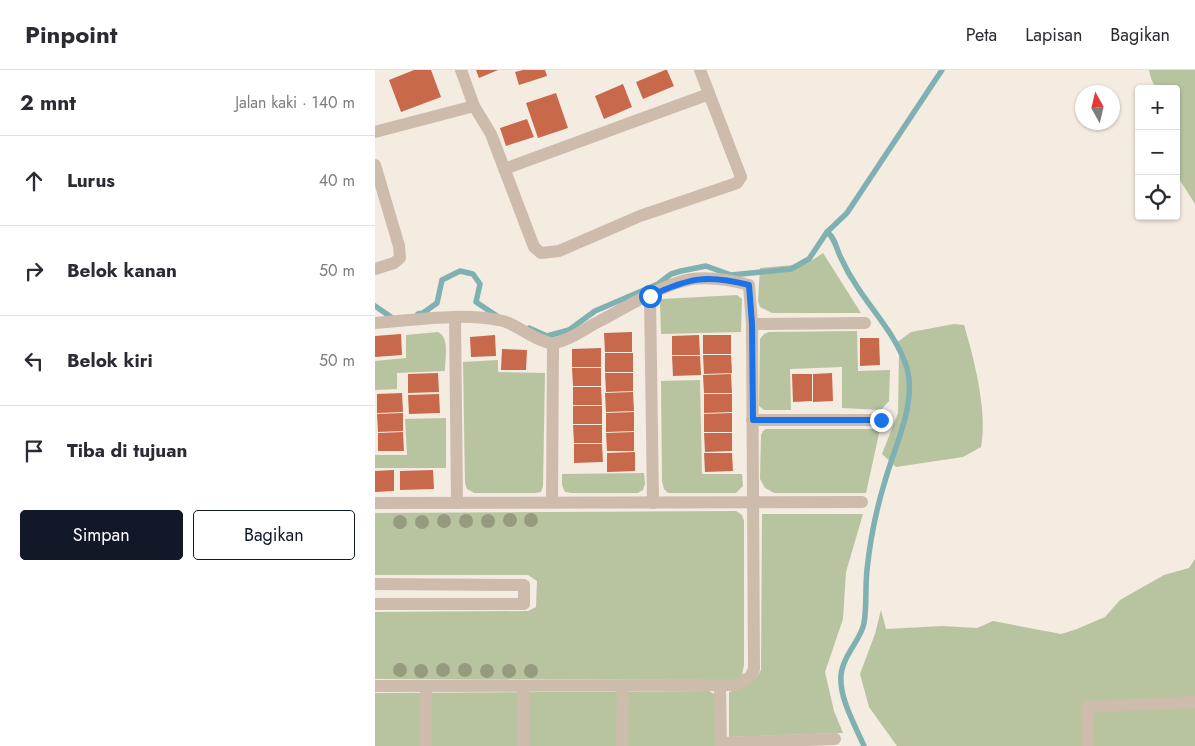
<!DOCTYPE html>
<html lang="id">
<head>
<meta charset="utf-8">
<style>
  body { margin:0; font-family:Jost,sans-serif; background:#f2f2f3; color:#2b2b33 }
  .controls { position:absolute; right:15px; top:15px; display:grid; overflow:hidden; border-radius:5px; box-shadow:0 1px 4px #0004 }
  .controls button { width:45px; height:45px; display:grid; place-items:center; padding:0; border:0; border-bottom:1px solid #e1e1e2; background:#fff; color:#2b2b33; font:25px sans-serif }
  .compass { position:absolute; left:700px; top:15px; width:45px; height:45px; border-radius:50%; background:#fff; box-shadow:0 1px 4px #0004; rotate:352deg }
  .stop { position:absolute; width:15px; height:15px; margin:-11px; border:4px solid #1a73e8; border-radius:50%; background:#fff }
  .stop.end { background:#1a73e8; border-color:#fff; box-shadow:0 1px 5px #0008 }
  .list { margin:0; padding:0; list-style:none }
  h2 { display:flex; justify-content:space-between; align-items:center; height:65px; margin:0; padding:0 20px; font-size:21px }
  h2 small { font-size:16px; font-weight:400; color:#7c7c81 }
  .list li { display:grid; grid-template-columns:32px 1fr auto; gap:15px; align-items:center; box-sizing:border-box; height:90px; padding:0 20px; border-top:1px solid #e1e1e2 }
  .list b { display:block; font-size:19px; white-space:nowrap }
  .list em { font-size:16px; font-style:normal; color:#7c7c81 }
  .actions { display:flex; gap:10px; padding:15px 20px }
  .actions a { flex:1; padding:11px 0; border:1px solid #111827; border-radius:5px; text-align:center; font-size:18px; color:#111827 }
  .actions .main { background:#111827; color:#fff }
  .icon { flex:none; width:28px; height:28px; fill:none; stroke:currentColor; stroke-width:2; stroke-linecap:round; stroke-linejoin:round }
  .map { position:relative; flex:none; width:820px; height:676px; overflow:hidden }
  header { display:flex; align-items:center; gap:30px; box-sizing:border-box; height:70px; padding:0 25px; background:#fff; border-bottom:1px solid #e1e1e2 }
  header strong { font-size:24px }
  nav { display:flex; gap:28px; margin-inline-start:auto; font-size:18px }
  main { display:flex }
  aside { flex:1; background:#fff }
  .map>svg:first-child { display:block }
  .green { fill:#b8c4a0 }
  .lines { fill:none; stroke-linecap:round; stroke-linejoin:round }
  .stream { stroke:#7fb0b2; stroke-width:5.5 }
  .building { fill:#c8694b }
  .minor { stroke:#cdbbac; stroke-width:12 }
  .tree { fill:#969b7f }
  .route { stroke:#1a73e8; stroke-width:6 }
</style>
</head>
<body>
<header>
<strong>Pinpoint</strong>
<nav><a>Peta</a><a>Lapisan</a><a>Bagikan</a></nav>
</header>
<main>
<aside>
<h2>2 mnt<small>Jalan kaki · 140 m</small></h2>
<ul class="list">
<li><svg class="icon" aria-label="ahead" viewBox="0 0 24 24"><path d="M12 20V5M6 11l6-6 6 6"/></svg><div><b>Lurus</b></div><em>40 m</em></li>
<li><svg class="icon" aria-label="right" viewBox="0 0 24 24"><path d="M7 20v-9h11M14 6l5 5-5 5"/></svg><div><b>Belok kanan</b></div><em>50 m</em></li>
<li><svg class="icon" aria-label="left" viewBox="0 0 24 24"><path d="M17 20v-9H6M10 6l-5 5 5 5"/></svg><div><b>Belok kiri</b></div><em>50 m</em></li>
<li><svg class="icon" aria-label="arrive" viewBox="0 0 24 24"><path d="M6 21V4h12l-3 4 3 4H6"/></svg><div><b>Tiba di tujuan</b></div></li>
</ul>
<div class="actions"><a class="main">Simpan</a><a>Bagikan</a></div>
</aside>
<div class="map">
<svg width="820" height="676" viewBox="0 0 820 676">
  <rect width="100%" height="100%" fill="#f4ebe1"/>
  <!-- green -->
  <g class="green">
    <path d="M774,0H820V134L801,104V19C783,19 778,20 774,0Z"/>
    <path d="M448,183L486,243H397L385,237L383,231L385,198L431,194Z"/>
    <path d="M362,225L367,229L366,262L286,264L285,233L287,229Z"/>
    <path d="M579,254L589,255C599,288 613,343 606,377L588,387L521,397L507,384L523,343L524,285L521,273L536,262Z"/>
    <path d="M482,261L483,301L515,300L514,331L506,340L467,338V297L415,299L416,340H389L384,336L385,269L389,264L394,262Z"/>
    <path d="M63,262C75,267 70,290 70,301L22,303V319L0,320V291L31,288V265Z"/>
    <path d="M123,290V302L170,303L168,416L166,422L160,423H99L92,419L90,413L88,292Z"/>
    <path d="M325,310L327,404H367L368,416L361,423H293L289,419L287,411L286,311Z"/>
    <path d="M71,348V398H0V385H32L30,349Z"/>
    <path d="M391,359H505L491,423H399L390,418L385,409L386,365L388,361Z"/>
    <path d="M269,403L270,414L268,420L263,423H197L190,422L187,415V404Z"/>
    <path d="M361,441L367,445L369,451V595L367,605L359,610L0,609V542L153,541L161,537L162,511L153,505H0V443Z"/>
    <path d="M387,444H488L471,502L468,549L450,602L459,641L468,663L354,667V622C367,618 380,612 386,600Z"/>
    <path d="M820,489V676H522L494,637L485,604L500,564L506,540L511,559L568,556L602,558L618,551L686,564L702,559L730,547L745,530L789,505L814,498Z"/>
    <path d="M334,621L341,625V676H0V623Z"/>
  </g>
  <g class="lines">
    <!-- stream -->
    <g class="stream">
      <path d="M452,162C461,169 461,179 466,188C471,199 476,208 483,218C500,244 522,267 532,298C542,333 519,378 510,411C501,440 495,471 492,500C490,518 492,536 489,553C487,568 468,585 466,605C464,628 480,655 489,676"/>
      <path d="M0,236L19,249"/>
      <path d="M43,244L48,243L62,233L67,210L85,201L98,204L105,214L101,232L122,246"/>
      <path d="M154,258L172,266L194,260L220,241L283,214L296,204L306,201L331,196L356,205L416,199L434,189L452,162L472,143L567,0"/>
    </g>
  </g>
  <!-- building -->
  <g class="building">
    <path d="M39,0H56L66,27L26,42L14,10Z"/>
    <path d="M101,0H123L104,8Z"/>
    <path d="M148,0H170L172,6L144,15L140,2Z"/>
    <path d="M290,0H292L299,16L268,29L261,12Z"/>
    <path d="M248,14L257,37L229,49L220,26Z"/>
    <path d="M181,23L193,58L163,68L151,33Z"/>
    <path d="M152,49L159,67L131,76L125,58Z"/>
    <path d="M257,262V282H230L229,263Z"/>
    <path d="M26,264L27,285L0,287V266Z"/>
    <path d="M120,265L121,286L96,287L95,267Z"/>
    <path d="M324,265L325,285H297V266Z"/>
    <rect x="328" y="265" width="28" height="19"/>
    <path d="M485,268H504L505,295L485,296Z"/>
    <path d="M226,278V297H197V279Z"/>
    <path d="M127,279L152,280L151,300H126Z"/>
    <rect x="230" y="283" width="28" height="19"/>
    <path d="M328,285H356L357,303L329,304Z"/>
    <path d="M297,286H325L326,305L298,306Z"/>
    <path d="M197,298H226V316H198Z"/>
    <path d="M63,303L64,322L33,323V304Z"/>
    <path d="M230,303H258V321L231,322Z"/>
    <path d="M457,303L458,331L438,332V304Z"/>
    <path d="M356,304L357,323H329L328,305Z"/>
    <path d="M417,304H437V331L418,332Z"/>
    <path d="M198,317H226L227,335H198Z"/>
    <path d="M258,322L259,341L231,342L230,323Z"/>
    <path d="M27,323L28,342L2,343V324Z"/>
    <path d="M64,324L65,343L34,344L33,325Z"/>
    <path d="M329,324H357V342L329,343Z"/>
    <rect x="198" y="336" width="29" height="18"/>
    <path d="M259,342V361L231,362V343Z"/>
    <path d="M28,343V361L3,362L2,344Z"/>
    <path d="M357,343V362H329V344Z"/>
    <path d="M198,355H227V373H199Z"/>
    <path d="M28,362L29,381H3V363Z"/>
    <path d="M259,362V381H232L231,363Z"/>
    <path d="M329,363H357V381L330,382Z"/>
    <path d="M199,374H227L228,392L199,393Z"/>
    <path d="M260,382V401L232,402V383Z"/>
    <path d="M329,383H357L358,401L330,402Z"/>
    <path d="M19,400V421L0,422V401Z"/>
    <path d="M58,400L59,419L25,420V401Z"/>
  </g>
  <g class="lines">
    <!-- minor -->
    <g class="minor">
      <path d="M86,0L99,36L116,64L159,177L166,183L184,181L265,146L362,113L366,107L325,0"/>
      <path d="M0,62L99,36"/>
      <path d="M0,95L24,176L25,188L19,193L0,199"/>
      <path d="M129,99L334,24"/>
      <path d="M275,226L278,433"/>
      <path d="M80,248L82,433"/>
      <path d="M0,253C42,250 87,242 128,251C143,255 166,275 180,273C195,270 208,260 221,253C247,240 289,213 317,209C336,207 356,210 374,215L377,254L379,599L375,607L360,615L0,616"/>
      <path d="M377,254L490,253"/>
      <path d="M377,350H505"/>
      <path d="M177,432L178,273"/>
      <path d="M0,433L487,432"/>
      <path d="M0,514L149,515V534H0"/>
      <path d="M345,615L346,676"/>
      <path d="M346,673L460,669"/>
      <path d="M51,676V616"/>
      <path d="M148,676V616"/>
      <path d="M247,676L248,616"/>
      <path d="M713,676L712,637L820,632"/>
    </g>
  </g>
  <!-- trees -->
  <g class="tree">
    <circle cx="135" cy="450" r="7"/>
    <circle cx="156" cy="450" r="7"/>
    <circle cx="69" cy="451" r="7"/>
    <circle cx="91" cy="451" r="7"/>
    <circle cx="113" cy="451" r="7"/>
    <circle cx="25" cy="452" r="7"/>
    <circle cx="47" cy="452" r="7"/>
    <circle cx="25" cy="600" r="7"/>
    <circle cx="68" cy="600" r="7"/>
    <circle cx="90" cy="600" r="7"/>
    <circle cx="46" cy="601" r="7"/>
    <circle cx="112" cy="601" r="7"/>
    <circle cx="134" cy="601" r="7"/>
    <circle cx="156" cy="601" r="7"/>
  </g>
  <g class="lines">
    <!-- route -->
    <path class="route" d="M275,226C314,208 331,204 374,215L377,254L378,350H506"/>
  </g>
</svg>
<div class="controls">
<button>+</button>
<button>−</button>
<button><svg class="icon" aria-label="locate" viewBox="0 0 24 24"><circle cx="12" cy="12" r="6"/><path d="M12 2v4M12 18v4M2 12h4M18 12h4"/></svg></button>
</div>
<svg class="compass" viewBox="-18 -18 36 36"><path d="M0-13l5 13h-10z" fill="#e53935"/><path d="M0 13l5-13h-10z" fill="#7c7c81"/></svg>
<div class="stop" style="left:275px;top:226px"></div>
<div class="stop end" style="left:506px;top:350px"></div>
</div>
</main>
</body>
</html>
